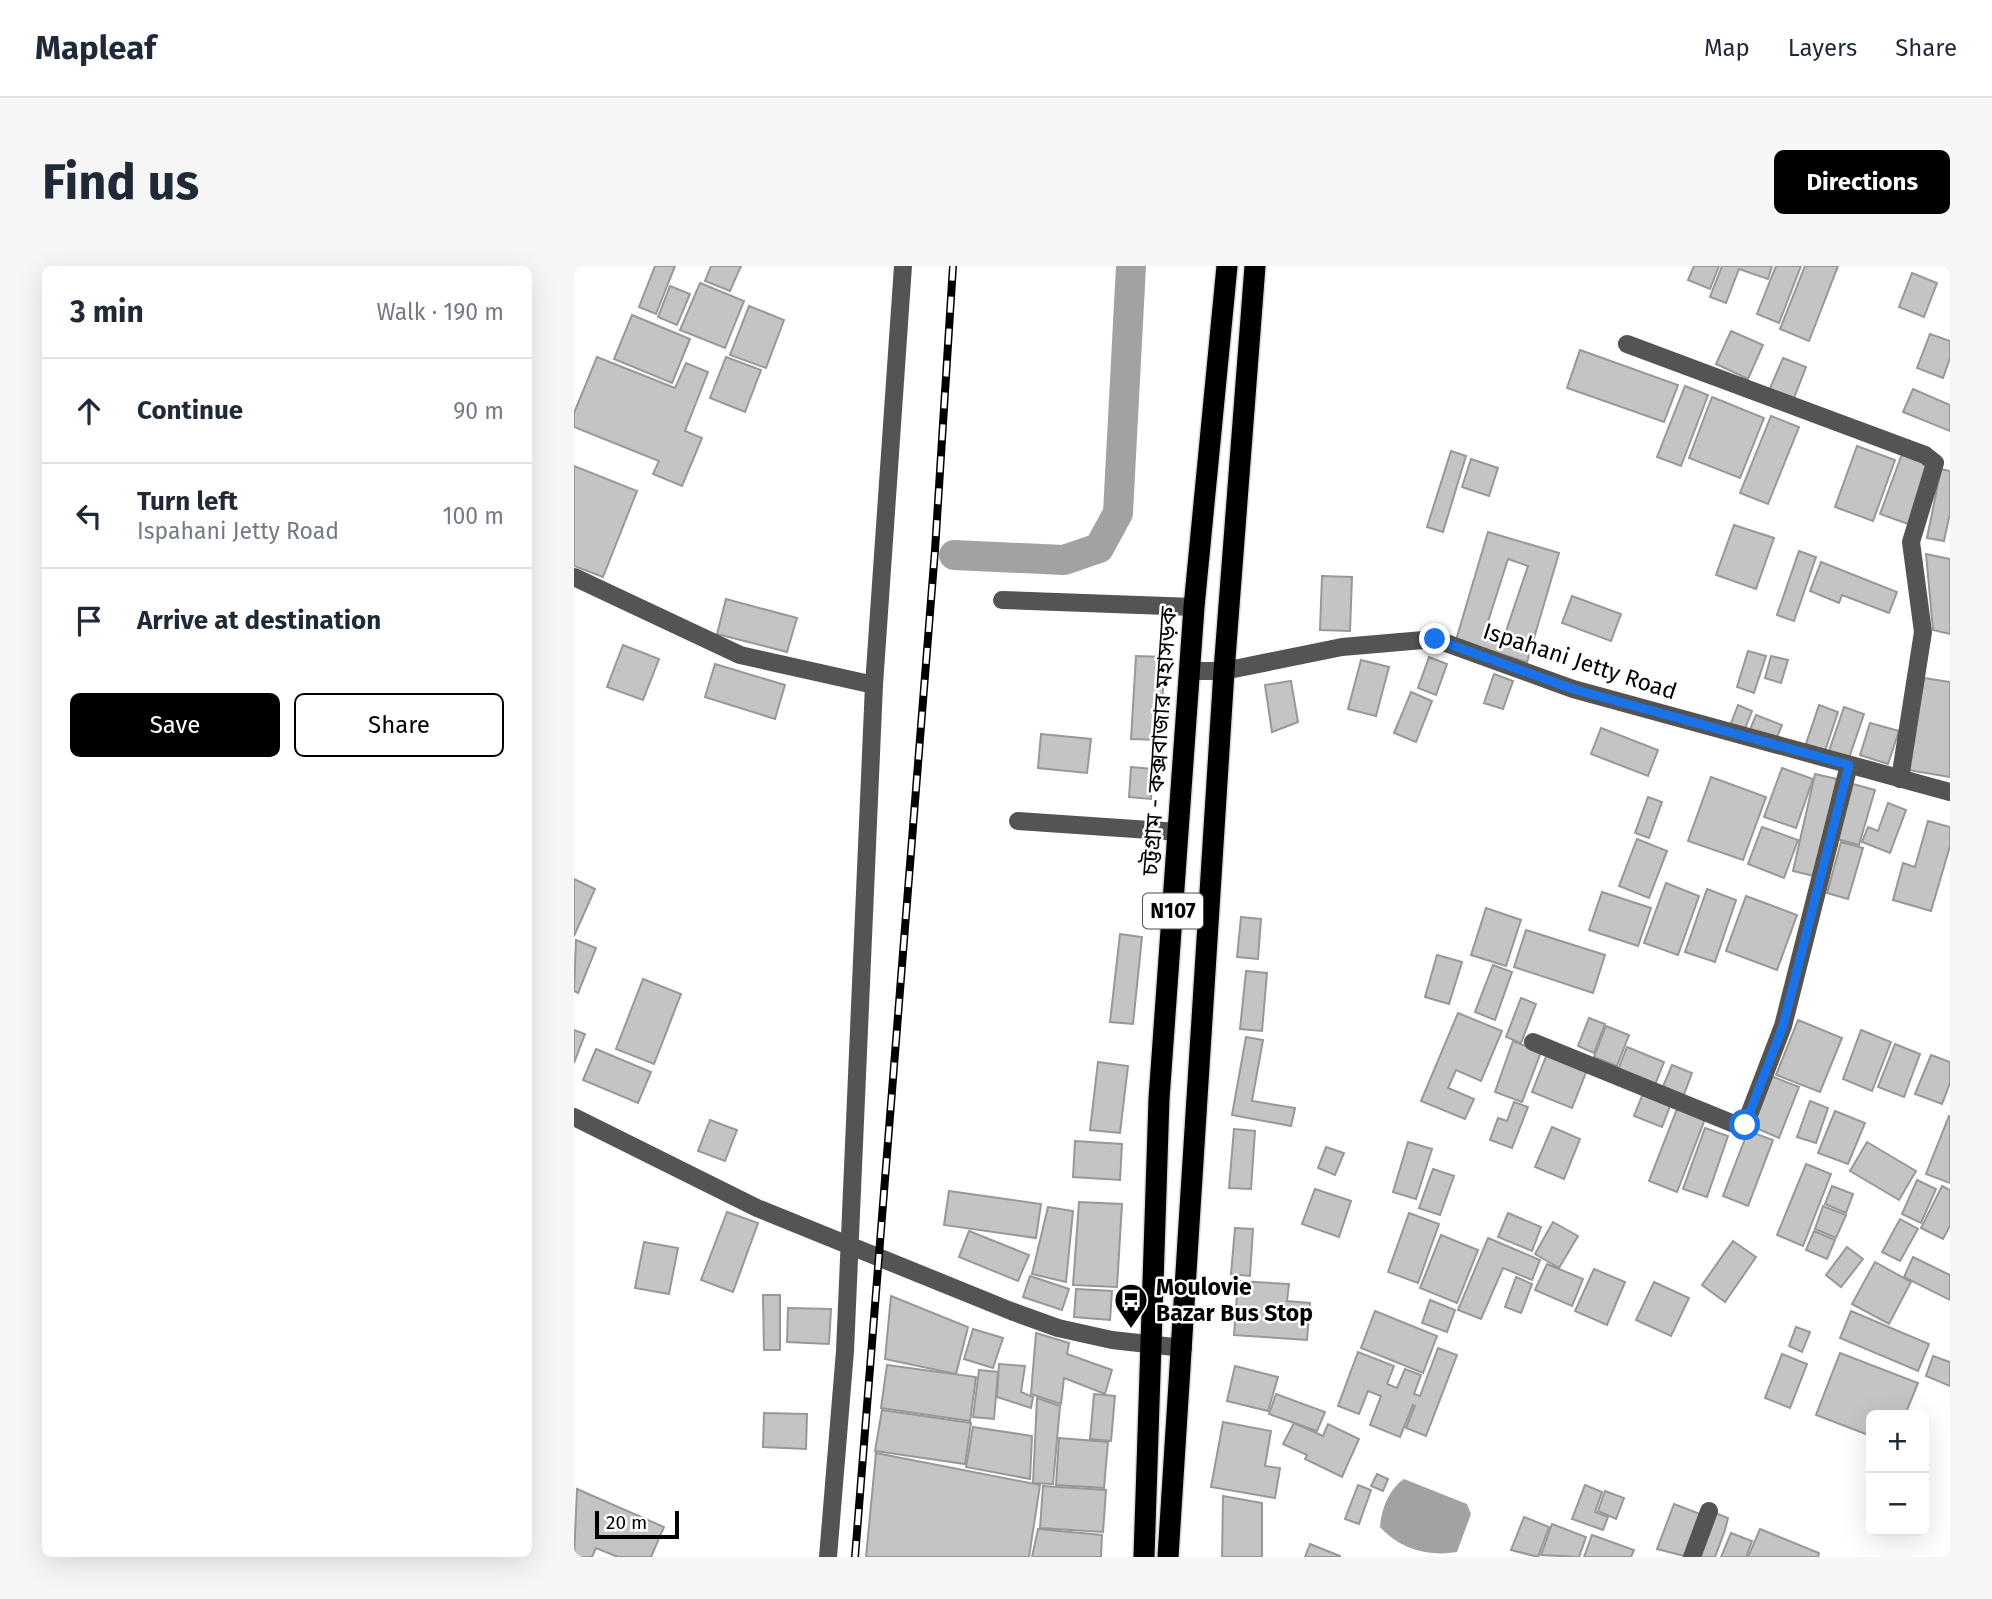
<!DOCTYPE html>
<html lang="en">
<head>
<meta charset="utf-8">
<style>
  body { margin:0; font-family:"Fira Sans","Noto Sans Bengali",sans-serif; background:#f6f6f7; color:#1f2937 }
  .controls { position:absolute; right:21px; bottom:21px; display:grid; overflow:hidden; border-radius:10px; box-shadow:0 7px 28px #0002 }
  .controls button { width:63px; height:63px; display:grid; place-items:center; padding:0; border:0; border-bottom:2px solid #e0e1e3; background:#fff; color:#1f2937; font:35px sans-serif }
  .scale { position:absolute; left:21px; bottom:18px; width:84px; box-sizing:border-box; padding-left:7px; border:4px solid #000; border-top:0; font-size:19px; line-height:24px; white-space:nowrap; color:#000; -webkit-text-stroke:5px #fff; paint-order:stroke }
  .stop { position:absolute; width:21px; height:21px; margin:-16px; border:5px solid #1a73e8; border-radius:50%; background:#fff }
  .stop.end { background:#1a73e8; border-color:#fff; box-shadow:0 2px 7px #0008 }
  .list { margin:0; padding:0; list-style:none }
  h2 { display:flex; justify-content:space-between; align-items:center; height:91px; margin:0; padding:0 28px; font-size:30px }
  h2 small { font-size:23px; font-weight:400; color:#747a83 }
  .list li { display:grid; grid-template-columns:46px 1fr auto; gap:21px; align-items:center; box-sizing:border-box; height:105px; padding:0 28px; border-top:2px solid #e0e1e3 }
  .list b { display:block; font-size:26px; white-space:nowrap }
  .list p { margin:0; font-size:23px; white-space:nowrap; color:#747a83 }
  .list em { font-size:23px; font-style:normal; color:#747a83 }
  .actions { display:flex; gap:14px; padding:21px 28px }
  .actions a { flex:1; padding:16px 0; border:2px solid #000; border-radius:10px; text-align:center; font-size:24px; color:#000 }
  .actions .main { background:#000; color:#fff }
  .icon { flex:none; width:38px; height:38px; fill:none; stroke:currentColor; stroke-width:2; stroke-linecap:round; stroke-linejoin:round }
  .map { position:relative; flex:none; width:1376px; height:1291px; overflow:hidden; border-radius:10px }
  header { display:flex; align-items:center; gap:42px; box-sizing:border-box; height:98px; padding:0 35px; background:#fff; border-bottom:2px solid #e0e1e3 }
  header strong { font-size:33px }
  nav { display:flex; gap:38px; margin-inline-start:auto; font-size:24px }
  .intro { display:flex; align-items:center; justify-content:space-between; box-sizing:border-box; height:168px; padding:0 42px }
  h1 { margin:0; font-size:49px }
  .button { padding:18px 32px; border-radius:10px; background:#000; color:#fff; font-size:24px; font-weight:700 }
  main { display:flex; gap:42px; padding:0 42px }
  aside { flex:1; background:#fff; border-radius:10px; box-shadow:0 7px 28px #0002 }
  .map>svg:first-child { display:block }
  .water { fill:#a2a2a2 }
  .lines { fill:none; stroke-linecap:round; stroke-linejoin:round }
  .canal { stroke:#a2a2a2; stroke-width:30 }
  .building { fill:#c4c4c4; stroke:#989898; stroke-width:2; fill-rule:evenodd }
  .highway-casing { stroke:#dbdbdb; stroke-width:24 }
  .minor { stroke:#545454; stroke-width:18 }
  .highway { stroke:#000; stroke-width:21 }
  .rail-casing { stroke:#000; stroke-width:8 }
  .rail { stroke:#fff; stroke-width:5; stroke-dasharray:16; stroke-linecap:butt }
  .route { stroke:#1a73e8; stroke-width:9 }
  .labels { text-anchor:middle; dominant-baseline:central; stroke-width:5; stroke-linejoin:round; paint-order:stroke }
  .shield { fill:#fff; stroke:#4c4c4c; stroke-width:2 }
  .shield-label { font-size:21px; font-weight:bold; fill:#000 }
  .street-label { font-size:23px; fill:#000; stroke:#fff }
  .poi-label { font-size:23px; font-weight:bold; fill:#000; stroke:#fff; text-anchor:start }
</style>
</head>
<body>
<header>
<strong>Mapleaf</strong>
<nav><a>Map</a><a>Layers</a><a>Share</a></nav>
</header>
<div class="intro"><h1>Find us</h1><a class="button">Directions</a></div>
<main>
<aside>
<h2>3 min<small>Walk · 190 m</small></h2>
<ul class="list">
<li><svg class="icon" aria-label="ahead" viewBox="0 0 24 24"><path d="M12 20V5M6 11l6-6 6 6"/></svg><div><b>Continue</b></div><em>90 m</em></li>
<li><svg class="icon" aria-label="left" viewBox="0 0 24 24"><path d="M17 20v-9H6M10 6l-5 5 5 5"/></svg><div><b>Turn left</b><p>Ispahani Jetty Road</p></div><em>100 m</em></li>
<li><svg class="icon" aria-label="arrive" viewBox="0 0 24 24"><path d="M6 21V4h12l-3 4 3 4H6"/></svg><div><b>Arrive at destination</b></div></li>
</ul>
<div class="actions"><a class="main">Save</a><a>Share</a></div>
</aside>
<div class="map">
<svg width="1376" height="1291" viewBox="0 0 1376 1291">
  <rect width="100%" height="100%" fill="#fff"/>
  <!-- water -->
  <path class="water" d="M830,1213L893,1238L897,1248L883,1286C854,1291 826,1283 806,1261C807,1243 815,1223 830,1213Z"/>
  <g class="lines">
    <!-- canal -->
    <path class="canal" d="M380,289L490,294L525,282L544,247L557,0"/>
  </g>
  <!-- building -->
  <g class="building">
    <path d="M81,0H101L82,48L65,41Z"/>
    <path d="M137,0H167L156,25L131,15Z"/>
    <path d="M1120,0H1145L1136,23L1114,14Z"/>
    <path d="M1148,0H1198L1194,13L1165,3L1152,37L1136,31Z"/>
    <path d="M1202,0H1227L1205,57L1183,48Z"/>
    <path d="M1231,0H1264L1235,75L1206,63Z"/>
    <path d="M1338,7L1363,17L1350,51L1325,41Z"/>
    <path d="M126,17L170,35L151,82L106,64Z"/>
    <path d="M96,20L116,28L103,59L84,51Z"/>
    <path d="M175,40L210,54L192,102L156,89Z"/>
    <path d="M58,49L116,73L98,117L40,93Z"/>
    <path d="M1157,65L1189,79L1174,113L1142,98Z"/>
    <path d="M1356,68L1376,75V92L1369,112L1343,102Z"/>
    <path d="M1006,84L1104,119L1090,156L993,122Z"/>
    <path d="M23,91L101,122L112,97L134,106L111,165L128,172L108,220L79,208L85,195L0,161V147Z"/>
    <path d="M152,91L187,104L171,146L136,132Z"/>
    <path d="M1209,92L1232,101L1218,137L1194,127Z"/>
    <path d="M1111,120L1134,129L1107,200L1083,191Z"/>
    <path d="M1339,123L1376,139V165L1329,146Z"/>
    <path d="M1138,131L1190,152L1166,212L1115,192Z"/>
    <path d="M1197,150L1225,161L1194,238L1166,227Z"/>
    <path d="M1283,180L1321,194L1299,255L1261,241Z"/>
    <path d="M877,185L892,190L869,266L853,261Z"/>
    <path d="M1328,188L1356,199L1334,258L1306,248Z"/>
    <path d="M897,193L924,202L915,230L888,221Z"/>
    <path d="M0,200L63,225L29,311L0,300Z"/>
    <path d="M1367,203L1376,205V247L1370,275L1353,272Z"/>
    <path d="M1160,259L1200,272L1182,323L1142,309Z"/>
    <path d="M914,266L985,287L953,396L882,374ZM934,293L954,300L930,371L911,365Z"/>
    <path d="M1225,285L1242,291L1220,355L1203,349Z"/>
    <path d="M1352,288L1376,293V368L1359,364Z"/>
    <path d="M1247,296L1323,326L1315,347L1268,329L1265,337L1236,325Z"/>
    <path d="M748,310L778,311L776,365L746,364Z"/>
    <path d="M998,330L1047,348L1037,375L988,357Z"/>
    <path d="M152,333L223,352L213,386L143,368Z"/>
    <path d="M49,379L85,393L69,434L33,421Z"/>
    <path d="M1174,385L1192,390L1180,427L1163,421Z"/>
    <path d="M562,390L591,391L586,474L557,473Z"/>
    <path d="M1197,390L1214,394L1207,417L1191,412Z"/>
    <path d="M855,391L873,398L862,429L844,422Z"/>
    <path d="M787,394L815,401L802,450L774,443Z"/>
    <path d="M141,398L211,419L201,453L131,431Z"/>
    <path d="M920,408L939,415L929,443L910,437Z"/>
    <path d="M1350,412L1376,416V511L1334,504Z"/>
    <path d="M717,415L724,456L698,466L691,419Z"/>
    <path d="M837,426L858,435L842,476L820,467Z"/>
    <path d="M1164,439L1178,445L1170,465L1156,460Z"/>
    <path d="M1245,439L1264,446L1251,485L1232,478Z"/>
    <path d="M1270,441L1290,448L1275,492L1255,485Z"/>
    <path d="M1182,449L1208,459L1201,476L1175,466Z"/>
    <path d="M1296,457L1325,465L1314,498L1286,489Z"/>
    <path d="M1027,462L1084,484L1074,510L1017,488Z"/>
    <path d="M467,468L517,473L513,507L464,502Z"/>
    <path d="M557,501L579,503L577,533L555,531Z"/>
    <path d="M1208,502L1239,513L1222,562L1190,551Z"/>
    <path d="M1241,508L1263,513L1240,610L1219,605Z"/>
    <path d="M1137,511L1192,531L1169,594L1114,575Z"/>
    <path d="M1279,518L1301,524L1285,579L1263,573Z"/>
    <path d="M1074,531L1088,536L1075,572L1061,567Z"/>
    <path d="M1314,537L1332,544L1316,587L1288,576L1294,561L1304,565Z"/>
    <path d="M1354,555L1376,561V580L1357,645L1319,634L1329,597L1341,601Z"/>
    <path d="M1188,561L1224,574L1210,612L1174,598Z"/>
    <path d="M1063,573L1093,585L1075,632L1045,620Z"/>
    <path d="M1267,576L1289,582L1274,633L1253,627Z"/>
    <path d="M0,613L21,623L0,670Z"/>
    <path d="M1092,617L1125,630L1104,689L1070,677Z"/>
    <path d="M1133,623L1162,634L1141,696L1111,686Z"/>
    <path d="M1028,626L1077,642L1064,680L1015,664Z"/>
    <path d="M1172,630L1223,649L1203,704L1152,685Z"/>
    <path d="M912,642L947,654L932,700L897,689Z"/>
    <path d="M667,651L687,653L684,693L663,691Z"/>
    <path d="M952,664L1031,689L1019,727L940,701Z"/>
    <path d="M546,668L568,671L559,758L536,756Z"/>
    <path d="M2,674L22,682L4,727L0,725Z"/>
    <path d="M863,689L888,696L875,738L851,731Z"/>
    <path d="M919,699L938,706L921,754L901,746Z"/>
    <path d="M672,705L693,707L688,765L666,763Z"/>
    <path d="M69,713L107,728L80,798L42,783Z"/>
    <path d="M947,732L962,738L947,777L932,771Z"/>
    <path d="M884,747L928,765L907,815L882,804L874,822L900,833L891,853L847,835Z"/>
    <path d="M1015,752L1031,758L1020,787L1004,780Z"/>
    <path d="M1224,754L1268,772L1246,826L1202,809Z"/>
    <path d="M1032,760L1055,769L1043,800L1020,791Z"/>
    <path d="M0,764L11,768L0,797Z"/>
    <path d="M1287,764L1317,776L1298,825L1269,813Z"/>
    <path d="M672,771L689,774L678,835L721,842L717,860L658,849Z"/>
    <path d="M939,775L967,786L948,836L921,826Z"/>
    <path d="M1321,778L1346,788L1330,831L1304,821Z"/>
    <path d="M1053,781L1090,796L1081,819L1044,804Z"/>
    <path d="M22,783L77,806L64,837L9,814Z"/>
    <path d="M973,788L1013,804L998,842L958,826Z"/>
    <path d="M1357,789L1376,796V817L1368,838L1341,828Z"/>
    <path d="M524,796L554,800L546,867L516,864Z"/>
    <path d="M1098,799L1118,807L1109,831L1088,823Z"/>
    <path d="M1197,810L1225,821L1205,872L1177,860Z"/>
    <path d="M1070,825L1098,835L1088,861L1060,850Z"/>
    <path d="M1236,835L1254,842L1242,877L1223,871Z"/>
    <path d="M940,836L954,841L938,882L916,874L924,852L933,855Z"/>
    <path d="M1103,843L1131,853L1103,926L1075,915Z"/>
    <path d="M1261,845L1291,857L1274,898L1244,887Z"/>
    <path d="M1375,850H1376V917L1352,908Z"/>
    <path d="M136,854L163,864L151,895L124,885Z"/>
    <path d="M978,861L1006,873L990,913L961,901Z"/>
    <path d="M1131,862L1154,870L1133,931L1109,923Z"/>
    <path d="M660,863L681,865L677,923L655,922Z"/>
    <path d="M1174,865L1199,874L1174,940L1149,930Z"/>
    <path d="M501,875L548,878L546,914L499,911Z"/>
    <path d="M834,876L858,883L842,933L819,926Z"/>
    <path d="M1293,876L1342,905L1325,934L1276,905Z"/>
    <path d="M752,881L770,887L761,909L744,902Z"/>
    <path d="M1232,898L1257,908L1229,980L1203,969Z"/>
    <path d="M859,903L880,910L866,949L845,942Z"/>
    <path d="M1343,914L1362,923L1347,957L1328,948Z"/>
    <path d="M1258,920L1279,928L1272,947L1251,938Z"/>
    <path d="M1368,920L1376,924V960L1369,973L1347,962Z"/>
    <path d="M741,923L777,935L765,971L728,958Z"/>
    <path d="M375,925L467,938L462,972L370,959Z"/>
    <path d="M505,936L548,938L543,1021L499,1019Z"/>
    <path d="M1249,940L1272,949L1262,972L1241,963Z"/>
    <path d="M474,941L499,945L492,1016L458,1008Z"/>
    <path d="M153,946L184,957L159,1026L127,1014Z"/>
    <path d="M835,947L865,958L844,1017L814,1006Z"/>
    <path d="M934,947L967,961L958,985L924,971Z"/>
    <path d="M1326,953L1344,963L1326,995L1308,986Z"/>
    <path d="M979,956L1004,970L985,1002L961,988Z"/>
    <path d="M661,962L679,963L676,1010L657,1008Z"/>
    <path d="M395,965L455,989L444,1015L385,991Z"/>
    <path d="M1240,965L1261,974L1253,993L1232,984Z"/>
    <path d="M867,969L904,984L883,1037L846,1022Z"/>
    <path d="M914,972L966,994L958,1014L929,1002L907,1053L884,1044Z"/>
    <path d="M1159,975L1182,991L1151,1036L1128,1019Z"/>
    <path d="M70,976L104,982L95,1028L61,1022Z"/>
    <path d="M1273,981L1289,993L1267,1021L1252,1009Z"/>
    <path d="M1339,991L1376,1009V1034L1330,1011Z"/>
    <path d="M1301,996L1337,1016L1315,1058L1278,1038Z"/>
    <path d="M973,998L1009,1013L998,1040L961,1024Z"/>
    <path d="M1020,1003L1051,1016L1033,1059L1001,1045Z"/>
    <path d="M456,1010L495,1023L488,1044L449,1031Z"/>
    <path d="M942,1011L958,1018L947,1047L931,1041Z"/>
    <path d="M664,1015L715,1018L713,1035L736,1037L733,1074L660,1069Z"/>
    <path d="M1080,1016L1115,1032L1097,1070L1062,1054Z"/>
    <path d="M502,1023L538,1025L536,1054L500,1051Z"/>
    <path d="M189,1029H206V1084H190Z"/>
    <path d="M317,1030L394,1061L382,1108L311,1093Z"/>
    <path d="M856,1034L881,1044L873,1066L848,1057Z"/>
    <path d="M214,1042L257,1043L255,1078L213,1076Z"/>
    <path d="M801,1045L863,1070L849,1107L787,1082Z"/>
    <path d="M1277,1045L1355,1078L1344,1105L1266,1072Z"/>
    <path d="M1222,1061L1236,1066L1228,1086L1215,1080Z"/>
    <path d="M399,1063L429,1072L419,1102L390,1093Z"/>
    <path d="M462,1067L495,1077L493,1088L538,1104L531,1128L490,1112L487,1138L457,1128Z"/>
    <path d="M864,1082L883,1089L852,1170L832,1162L841,1140L839,1139L826,1171L796,1159L807,1130L794,1125L785,1148L764,1140L784,1086L820,1100L813,1118L823,1122L831,1103L847,1109L840,1128L846,1130Z"/>
    <path d="M1266,1087L1344,1117L1331,1149H1297V1170L1242,1149Z"/>
    <path d="M1208,1088L1233,1098L1216,1142L1191,1132Z"/>
    <path d="M1359,1090L1376,1096V1120L1352,1110Z"/>
    <path d="M425,1098L451,1100L447,1126L459,1131L457,1142L423,1131Z"/>
    <path d="M313,1099L402,1111L396,1155L307,1142Z"/>
    <path d="M661,1100L704,1111L694,1145L653,1135Z"/>
    <path d="M405,1104L424,1106L420,1153L399,1151Z"/>
    <path d="M520,1128L541,1130L537,1175L516,1173Z"/>
    <path d="M702,1128L751,1146L743,1165L695,1148Z"/>
    <path d="M463,1132L486,1140L479,1218L459,1217Z"/>
    <path d="M308,1144L397,1157L391,1198L301,1185Z"/>
    <path d="M190,1147L233,1148L232,1183L189,1181Z"/>
    <path d="M649,1156L697,1165L691,1200L706,1202L701,1232L637,1221Z"/>
    <path d="M720,1157L749,1170L754,1158L785,1173L768,1211L731,1193L733,1189L709,1178Z"/>
    <path d="M399,1161L458,1170L456,1213L392,1201Z"/>
    <path d="M485,1172L534,1176L530,1222L482,1219Z"/>
    <path d="M302,1187L466,1219L455,1291H292Z"/>
    <path d="M803,1208L814,1213L809,1225L797,1220Z"/>
    <path d="M784,1219L797,1224L785,1258L771,1253Z"/>
    <path d="M1011,1219L1028,1226L1021,1246L1034,1251L1029,1264L998,1253Z"/>
    <path d="M469,1220L532,1224L529,1266L466,1262Z"/>
    <path d="M3,1223L90,1261L77,1291H44L22,1282L18,1291H0Z"/>
    <path d="M1031,1225L1050,1232L1042,1253L1024,1245Z"/>
    <path d="M649,1230L688,1237V1291H648Z"/>
    <path d="M1100,1238L1129,1249L1114,1291L1083,1283Z"/>
    <path d="M1139,1246L1154,1252L1151,1264L1141,1291H1122Z"/>
    <path d="M950,1251L975,1261L964,1291L937,1284Z"/>
    <path d="M978,1258L1012,1271L1005,1291L967,1289Z"/>
    <path d="M464,1263L528,1269L527,1291H458Z"/>
    <path d="M1186,1263L1245,1287L1244,1291H1174Z"/>
    <path d="M1157,1267L1178,1275L1172,1291H1147Z"/>
    <path d="M1018,1269L1060,1284L1057,1291H1010Z"/>
    <path d="M736,1278L766,1290V1291H731Z"/>
  </g>
  <g class="lines">
    <defs>
      <g id="highway">
        <path d="M570,1291L585,833L620,341L653,0"/>
        <path d="M594,1291L650,405L681,0"/>
      </g>
    </defs>
    <!-- highway casing -->
    <use href="#highway" class="highway-casing"/>
    <!-- minor -->
    <g class="minor">
      <path d="M1053,78L1351,189L1361,197L1337,276L1349,366L1326,513"/>
      <path d="M0,311L166,389L300,419"/>
      <path d="M428,334L620,341"/>
      <path d="M616,405H650L768,381L861,373L999,423L1376,526"/>
      <path d="M444,555L605,566"/>
      <path d="M959,776L1170,862L1209,760L1275,499"/>
      <path d="M0,851L183,942L437,1045L484,1062L538,1074L609,1082"/>
      <path d="M254,1291L271,1085L300,419L329,0"/>
      <path d="M1118,1291L1135,1245"/>
    </g>
    <!-- highway -->
    <use href="#highway" class="highway"/>
    <defs>
      <path id="rail" d="M281,1291L361,284L379,0"/>
    </defs>
    <!-- rail casing -->
    <use href="#rail" class="rail-casing"/>
    <!-- rail -->
    <use href="#rail" class="rail"/>
  </g>
  <g class="lines">
    <!-- route -->
    <path class="route" d="M861,373L999,423L1275,499L1209,760L1171,859"/>
  </g>
  <!-- icons -->
  <defs>
    <symbol id="bus-pin" viewBox="-11 -11 22 30"><path d="M0 17L-7.5 6A9.5 9.5 0 1 1 7.5 6Z" fill="#000" stroke="#fff"/><path d="M-5-6H5V4H4V6H2V4H-2V6H-4V4H-5ZM-3.5-4V0h7V-4ZM-3.5 1.2v1.5H-2V1.2ZM2 1.2v1.5H3.5V1.2Z" fill="#fff"/></symbol>
  </defs>
  <g fill-rule="evenodd">
    <use href="#bus-pin" x="538" y="1015" width="38" height="52"/>
  </g>
  <g class="labels">
    <!-- shield labels -->
    <rect class="shield" x="569" y="627.5" width="60" height="35" rx="5"/>
    <g class="shield-label">
      <text x="599" y="645">N107</text>
    </g>
    <!-- street labels -->
    <g class="street-label">
      <text transform="translate(1006 395) rotate(18)">Ispahani Jetty Road</text>
      <text transform="translate(585 475) rotate(-86)">চট্টগ্রাম - কক্সবাজার মহাসড়ক</text>
    </g>
    <!-- poi labels -->
    <g class="poi-label">
      <text x="582" y="1021">Moulovie<tspan x="582" dy="26">Bazar Bus Stop</tspan></text>
    </g>
  </g>
</svg>
<div class="controls">
<button>+</button>
<button>−</button>
</div>
<div class="scale">20 m</div>
<div class="stop" style="left:1171px;top:859px"></div>
<div class="stop end" style="left:861px;top:373px"></div>
</div>
</main>
</body>
</html>
